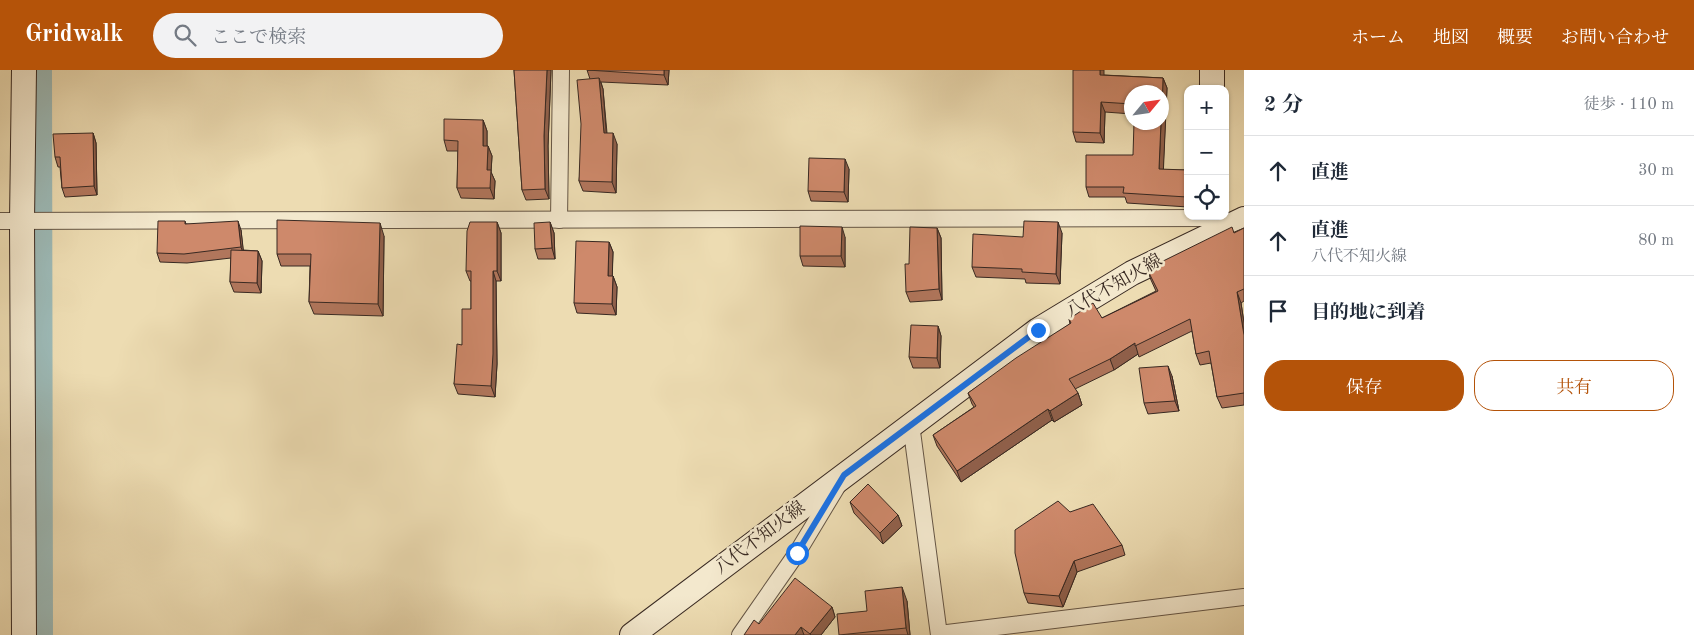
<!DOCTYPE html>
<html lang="ja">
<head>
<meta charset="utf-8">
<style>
  body { margin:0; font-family:"Old Standard TT","Noto Serif JP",serif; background:#f2f2f3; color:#1f2937 }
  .controls { position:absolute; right:15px; top:15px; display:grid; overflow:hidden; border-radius:10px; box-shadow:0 1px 4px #0004 }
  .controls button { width:45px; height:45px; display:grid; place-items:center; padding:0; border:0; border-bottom:1px solid #e0e1e3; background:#fff; color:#1f2937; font:25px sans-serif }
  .compass { position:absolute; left:1124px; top:15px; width:45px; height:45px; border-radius:50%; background:#fff; box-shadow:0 1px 4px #0004; rotate:61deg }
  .stop { position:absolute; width:15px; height:15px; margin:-11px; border:4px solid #1a73e8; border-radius:50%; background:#fff }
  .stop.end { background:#1a73e8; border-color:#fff; box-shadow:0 1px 5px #0008 }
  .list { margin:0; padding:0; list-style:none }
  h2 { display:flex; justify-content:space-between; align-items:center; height:65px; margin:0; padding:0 20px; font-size:21px }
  h2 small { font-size:16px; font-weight:400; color:#747a83 }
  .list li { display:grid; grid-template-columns:32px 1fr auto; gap:15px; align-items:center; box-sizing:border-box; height:70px; padding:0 20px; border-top:1px solid #e0e1e3 }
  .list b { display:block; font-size:19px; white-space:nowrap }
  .list p { margin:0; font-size:16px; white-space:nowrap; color:#747a83 }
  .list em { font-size:16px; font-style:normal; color:#747a83 }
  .actions { display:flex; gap:10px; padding:15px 20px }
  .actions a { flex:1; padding:11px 0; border:1px solid #b45309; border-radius:20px; text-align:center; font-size:18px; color:#b45309 }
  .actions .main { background:#b45309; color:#fff }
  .icon { flex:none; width:28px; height:28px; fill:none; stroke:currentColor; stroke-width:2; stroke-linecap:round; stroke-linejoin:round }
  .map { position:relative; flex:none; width:1244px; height:565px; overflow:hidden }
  header { display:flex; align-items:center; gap:30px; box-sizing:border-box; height:70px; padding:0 25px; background:#b45309; color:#fff }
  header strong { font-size:24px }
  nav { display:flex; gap:28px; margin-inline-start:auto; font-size:18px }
  .search { width:350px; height:45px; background:#f2f2f3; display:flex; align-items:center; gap:12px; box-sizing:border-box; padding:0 18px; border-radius:28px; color:#747a83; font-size:19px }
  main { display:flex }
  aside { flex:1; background:#fff }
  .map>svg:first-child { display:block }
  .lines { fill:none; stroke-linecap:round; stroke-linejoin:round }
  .canal { stroke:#9cb9b6; stroke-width:22 }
  .street-casing { stroke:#655646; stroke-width:18 }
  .secondary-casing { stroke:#382922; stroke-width:26 }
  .street { stroke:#f3e8cd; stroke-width:16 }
  .secondary { stroke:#f3e8cd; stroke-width:24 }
  .wall { fill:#b1765c; stroke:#382922 }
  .shaded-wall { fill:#90604b; stroke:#382922 }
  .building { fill:#ce896b; stroke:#382922 }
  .route { stroke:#1a73e8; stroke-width:6 }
  .labels { text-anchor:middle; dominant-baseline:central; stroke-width:5; stroke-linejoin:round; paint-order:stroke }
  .street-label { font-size:18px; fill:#382922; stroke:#f3e8cd }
</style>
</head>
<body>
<header>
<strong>Gridwalk</strong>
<div class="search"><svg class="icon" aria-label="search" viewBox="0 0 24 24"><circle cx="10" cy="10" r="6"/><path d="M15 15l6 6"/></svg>ここで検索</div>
<nav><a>ホーム</a><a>地図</a><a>概要</a><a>お問い合わせ</a></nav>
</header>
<main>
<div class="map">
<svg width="1244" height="565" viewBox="0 0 1244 565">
  <rect width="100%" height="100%" fill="#eddcb2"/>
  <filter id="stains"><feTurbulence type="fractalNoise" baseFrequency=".004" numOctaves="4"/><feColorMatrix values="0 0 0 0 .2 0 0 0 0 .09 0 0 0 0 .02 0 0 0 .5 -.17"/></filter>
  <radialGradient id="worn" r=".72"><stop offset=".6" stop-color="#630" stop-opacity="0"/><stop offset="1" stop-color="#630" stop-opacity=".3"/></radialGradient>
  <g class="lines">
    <!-- canal -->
    <path class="canal" d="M41,0L42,565"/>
    <defs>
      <g id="street">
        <path d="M559,150L561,0"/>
        <path d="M0,151L1212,148"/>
        <path d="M911,354L939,565"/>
        <path d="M939,564L1244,527"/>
        <path d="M740,565L797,483L838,415"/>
      </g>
      <g id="secondary">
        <path d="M1212,19V0"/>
        <path d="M24,565L22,151L24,0"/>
        <path d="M632,565L1038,260L1132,203L1244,149"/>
      </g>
    </defs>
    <!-- street casing -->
    <use href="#street" class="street-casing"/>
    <!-- secondary casing -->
    <use href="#secondary" class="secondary-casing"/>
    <!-- street -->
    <use href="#street" class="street"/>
    <!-- secondary -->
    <use href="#secondary" class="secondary"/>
  </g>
  <!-- wall -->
  <g class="wall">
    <path d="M514,0H551L548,76L549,129L526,130L522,120Z"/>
    <path d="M587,0H669L668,15L601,12L603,19L607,63L617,74L616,123L583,121L579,111L590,9Z"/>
    <path d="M1104,5L1163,8L1167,18L1163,100H1187L1188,103V137L1127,133L1125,127H1089L1086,117L1133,85L1162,52L1132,22V44L1105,42L1104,73L1076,72L1073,62Z"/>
    <path d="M483,50L487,61V76H488L492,86L491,102L495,111L494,129L461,128L457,118L458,81H447L444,70Z"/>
    <path d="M93,63L96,73L97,125L65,127L62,118L60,97H58L55,87Z"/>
    <path d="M849,99L848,132L811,131L808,121Z"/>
    <path d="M185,151L186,154L241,160L243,180L258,181L262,191L261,223L234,222L230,212L231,188L187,193L160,192L157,183Z"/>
    <path d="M497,152L501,163V211H496L497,294L495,327L458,324L454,314L462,275L471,239V211H470L466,201Z"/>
    <path d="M550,152L554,163L555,189H538L535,179Z"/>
    <path d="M937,158L941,168L942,230L910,232L906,222Z"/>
    <path d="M1244,158V231L1241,233L1244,253V335L1222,338L1217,327L1211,293L1200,295L1196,284L1192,261L1139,287L1138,284L1114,300L1075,319L1078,323L1082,335L1054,352L1052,350L961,412L937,376L933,365L974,337L972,334L968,323L1070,254L1069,249L1102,248L1156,221L1151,210L1147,199Z"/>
    <path d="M1062,163L1060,214L1026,213L1025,209L976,207L972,197L1023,167Z"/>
    <path d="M384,166L383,246L314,244L309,232L310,196H281L277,184Z"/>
    <path d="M845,167V197L803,196L800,186Z"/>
    <path d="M609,172L613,182L612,206H613L617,217L616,245L577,243L574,233Z"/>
    <path d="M938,256L941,266L940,298H913L909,287Z"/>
    <path d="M1172,306L1179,341L1148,344L1144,333Z"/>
    <path d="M850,432L898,445L902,456L883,474L854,443Z"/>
    <path d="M1070,442L1122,475L1125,485L1077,502L1063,537L1028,533L1024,523Z"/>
    <path d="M907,531L910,565H839L867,541Z"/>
    <path d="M832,537L835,547L821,565H744L759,554Z"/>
  </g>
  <!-- shaded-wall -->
  <g class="shaded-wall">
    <path d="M547,0H551L548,76L549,129L545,119L544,66Z"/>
    <path d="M664,0H669L668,15L664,5Z"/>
    <path d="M1100,0H1104V15L1100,5Z"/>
    <path d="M599,8L603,19L607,73L604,63Z"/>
    <path d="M1163,8L1167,18L1163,109L1159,99Z"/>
    <path d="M1101,32L1105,42L1104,73L1100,63Z"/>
    <path d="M483,50L487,61V86L483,76Z"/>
    <path d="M93,63L96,73L97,125L94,116Z"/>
    <path d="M613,63L617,74L616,123L612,112Z"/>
    <path d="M488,76L492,86L491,102L495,111L494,129L490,118L487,100Z"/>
    <path d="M845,89L849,99L848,132L844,122Z"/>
    <path d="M1187,100L1188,103V130L1187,127Z"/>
    <path d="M238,151L241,160L244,186L241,177Z"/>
    <path d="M497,152L501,163V211L497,201Z"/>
    <path d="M550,152L554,163L555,189L552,178Z"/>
    <path d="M1058,152L1062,163L1060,214L1056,204Z"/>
    <path d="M380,153L384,166L383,246L378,234Z"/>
    <path d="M842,157L845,167V197L841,186Z"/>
    <path d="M937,158L941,168L942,230L939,219Z"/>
    <path d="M609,172L613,182L612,216L608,206Z"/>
    <path d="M258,181L262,191L261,223L257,213Z"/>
    <path d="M493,201L496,211L497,294L495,327L491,316Z"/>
    <path d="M613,206L617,217L616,245L612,234Z"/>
    <path d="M1237,222L1241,233L1244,253V265Z"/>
    <path d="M938,256L941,266L940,298L937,288Z"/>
    <path d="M1135,273L1138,284L1114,300L1110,289Z"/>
    <path d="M1168,296L1172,306L1179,341L1175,331Z"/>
    <path d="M1078,323L1082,335L1054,352L1050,341Z"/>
    <path d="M1048,339L1052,350L961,412L957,401Z"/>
    <path d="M898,445L902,456L883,474L880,463Z"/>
    <path d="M1074,491L1077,502L1063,537L1059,526Z"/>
    <path d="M902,517L907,531L910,565H908L906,558Z"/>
    <path d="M832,537L835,547L821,565H811L810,564Z"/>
    <path d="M801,557L804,565H795Z"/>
  </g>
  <!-- building -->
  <g class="building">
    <path d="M514,0H547L544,66L545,119L522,120Z"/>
    <path d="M587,0H664V5Z"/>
    <path d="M1073,0H1100V5L1163,8L1162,47V22H1132V34L1101,32L1100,63L1073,62Z"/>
    <path d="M599,8L604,63H613L612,112L579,111L581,54L577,10Z"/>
    <path d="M444,49L483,50V76H488L487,100H491L490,118H457L458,71L444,70Z"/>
    <path d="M1134,52H1161L1159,99L1187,100V127L1123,123L1124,117H1086V85H1133Z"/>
    <path d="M93,63L94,116L62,118L60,87H55L53,64Z"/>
    <path d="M809,88L845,89L844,122L808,121Z"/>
    <path d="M277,150L380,153L378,234L309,232L311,184H277Z"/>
    <path d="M158,151H185V154L238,151L241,177L184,184L157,183Z"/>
    <path d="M1024,151L1058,152L1056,204L1022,202V199L972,197L973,164L1023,167Z"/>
    <path d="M470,152H497V201H493V284L491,316L454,314L457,274L462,275V239H471V201H466L467,161Z"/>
    <path d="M550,152L552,178L535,179L534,153Z"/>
    <path d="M800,156L842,157L841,186H800Z"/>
    <path d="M910,157L937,158L939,219L906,222L905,194H909Z"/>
    <path d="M1232,157L1234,163L1244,158V219L1237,222L1244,265V323L1217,327L1209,281L1196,284L1190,249L1135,276V273L1110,289L1069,309L1078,323L1050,341L1048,339L957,401L933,365L976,336L968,323L1016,288L1071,253L1069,249L1093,233L1102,248L1158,221L1147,199Z"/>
    <path d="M576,171L609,172L608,206H613L612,234L574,233Z"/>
    <path d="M231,180L258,181L257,213L230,212Z"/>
    <path d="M911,255L938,256L937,288L909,287Z"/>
    <path d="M1168,296L1175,331L1144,333L1139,298Z"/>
    <path d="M868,414L898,445L880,463L850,432Z"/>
    <path d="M1058,431L1070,442L1093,434L1122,475L1074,491L1059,526L1024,523L1015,483V460Z"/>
    <path d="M795,508L832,537L810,564L801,557L795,565H744L754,550L759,554Z"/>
    <path d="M902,517L906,558L839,565L837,544L867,541L865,521Z"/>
  </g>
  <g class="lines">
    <!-- route -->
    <path class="route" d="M797,483L844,405L1038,260"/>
  </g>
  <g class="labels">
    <!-- street labels -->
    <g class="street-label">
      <text transform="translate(1114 216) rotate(-30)">八代不知火線</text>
      <text transform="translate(760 468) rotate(-37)">八代不知火線</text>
    </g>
  </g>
  <rect width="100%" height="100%" filter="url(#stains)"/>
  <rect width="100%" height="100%" fill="url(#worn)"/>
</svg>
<div class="controls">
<button>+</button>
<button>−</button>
<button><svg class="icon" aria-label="locate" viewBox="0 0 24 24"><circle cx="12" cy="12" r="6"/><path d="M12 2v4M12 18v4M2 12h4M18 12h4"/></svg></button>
</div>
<svg class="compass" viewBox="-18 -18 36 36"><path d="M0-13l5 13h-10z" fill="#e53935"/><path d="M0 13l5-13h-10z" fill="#747a83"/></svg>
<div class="stop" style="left:797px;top:483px"></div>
<div class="stop end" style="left:1038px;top:260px"></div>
</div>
<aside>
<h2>2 分<small>徒歩 · 110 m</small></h2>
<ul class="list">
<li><svg class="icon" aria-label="ahead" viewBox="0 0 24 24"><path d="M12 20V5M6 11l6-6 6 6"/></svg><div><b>直進</b></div><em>30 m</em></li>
<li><svg class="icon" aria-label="ahead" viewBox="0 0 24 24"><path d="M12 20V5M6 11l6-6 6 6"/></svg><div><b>直進</b><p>八代不知火線</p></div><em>80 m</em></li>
<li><svg class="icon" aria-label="arrive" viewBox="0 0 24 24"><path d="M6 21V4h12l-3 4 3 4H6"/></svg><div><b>目的地に到着</b></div></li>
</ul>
<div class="actions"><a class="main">保存</a><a>共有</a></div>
</aside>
</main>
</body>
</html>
